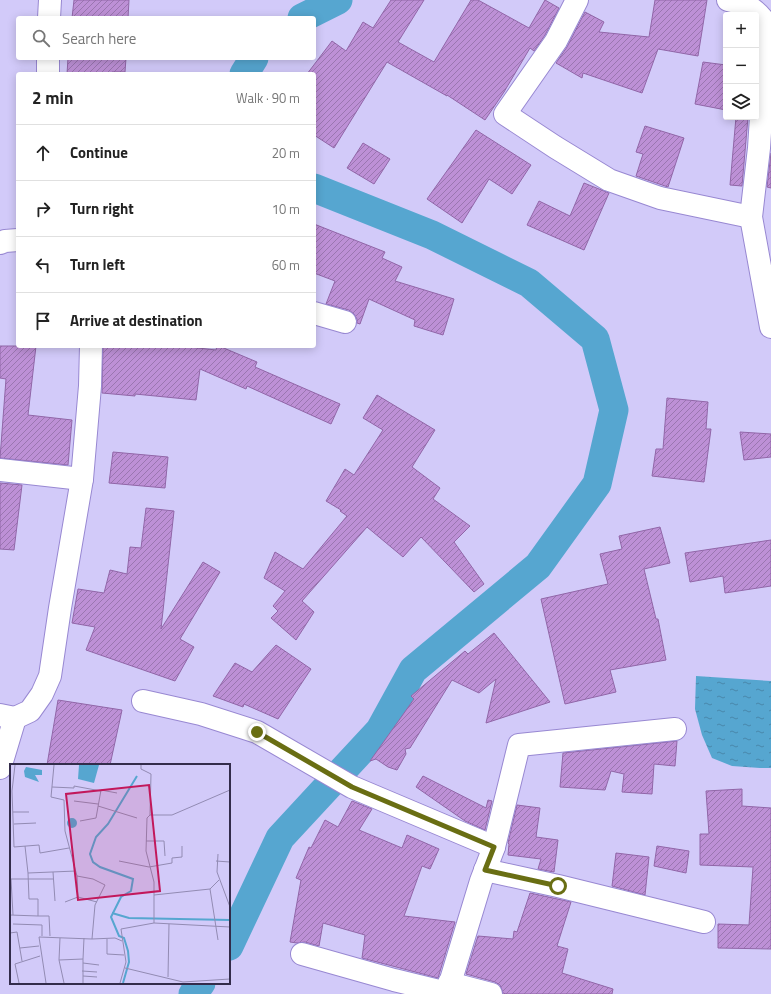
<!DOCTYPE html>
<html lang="en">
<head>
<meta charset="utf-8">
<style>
  body { margin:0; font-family:"Titillium Web",sans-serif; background:#f6f6f6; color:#222 }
  .controls { position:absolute; right:12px; top:12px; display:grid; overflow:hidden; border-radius:4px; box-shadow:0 2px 10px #0003 }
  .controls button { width:36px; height:36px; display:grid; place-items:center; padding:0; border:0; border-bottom:1px solid #e0e0e0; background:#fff; color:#222; font:20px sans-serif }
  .stop { position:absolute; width:12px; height:12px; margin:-9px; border:3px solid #696e13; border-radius:50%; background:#fff }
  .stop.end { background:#696e13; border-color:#fff; box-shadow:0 1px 4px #0008 }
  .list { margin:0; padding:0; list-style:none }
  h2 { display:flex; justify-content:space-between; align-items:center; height:52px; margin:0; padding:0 16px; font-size:17px }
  h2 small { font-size:13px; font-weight:400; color:#767676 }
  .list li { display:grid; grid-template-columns:26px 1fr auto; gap:12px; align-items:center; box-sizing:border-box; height:56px; padding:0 16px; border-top:1px solid #e0e0e0 }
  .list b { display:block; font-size:15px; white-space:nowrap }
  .list em { font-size:13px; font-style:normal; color:#767676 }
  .icon { flex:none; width:22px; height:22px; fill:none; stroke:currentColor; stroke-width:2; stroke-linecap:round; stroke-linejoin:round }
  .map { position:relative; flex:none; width:771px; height:994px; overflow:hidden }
  .search { position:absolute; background:#fff; box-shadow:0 2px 10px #0003; left:16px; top:16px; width:300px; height:44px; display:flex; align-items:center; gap:10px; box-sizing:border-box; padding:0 14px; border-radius:4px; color:#767676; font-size:15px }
  .panel { position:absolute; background:#fff; box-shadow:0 2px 10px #0003; left:16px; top:72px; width:300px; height:276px; border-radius:4px }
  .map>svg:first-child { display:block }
  .water { fill:url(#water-ripples) }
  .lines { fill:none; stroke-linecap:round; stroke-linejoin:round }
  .canal { stroke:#56a6d0; stroke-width:29 }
  .building { fill:url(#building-hatch); stroke:#9166a8 }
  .minor-casing { stroke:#9888d2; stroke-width:24 }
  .minor { stroke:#fff; stroke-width:22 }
  .route { stroke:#696e13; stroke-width:5 }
  .inset-river { fill:none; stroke:#56a6d0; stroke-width:2 }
  .inset-road { fill:none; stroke:#928bb3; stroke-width:1 }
  .view { fill:#c2185b; fill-opacity:0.15; stroke:#c2185b; stroke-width:2 }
  .inset-edge { fill:none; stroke:#332c4b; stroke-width:2 }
</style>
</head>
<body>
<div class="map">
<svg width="771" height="994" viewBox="0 0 771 994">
  <defs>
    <pattern id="water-ripples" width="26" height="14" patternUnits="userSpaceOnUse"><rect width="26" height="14" fill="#56a6d0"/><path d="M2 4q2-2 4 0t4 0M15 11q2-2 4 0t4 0" fill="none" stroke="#4887ab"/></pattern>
    <pattern id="building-hatch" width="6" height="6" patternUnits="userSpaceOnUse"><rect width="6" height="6" fill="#bd90d6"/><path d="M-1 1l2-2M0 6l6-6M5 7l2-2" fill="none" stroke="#9a76b0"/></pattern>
  </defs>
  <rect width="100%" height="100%" fill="#d2caf9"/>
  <!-- water -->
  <path class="water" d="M696,676L771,681V768H760L732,766L712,758L702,735L695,709Z"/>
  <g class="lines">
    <!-- canal -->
    <g class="canal">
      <path d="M302,18L338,0"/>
      <path d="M244,74L254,58"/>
      <path d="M229,946L280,838L380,730L413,670L538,566L597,484L614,410L595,339L529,283L432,235L314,188"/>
      <path d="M193,994L201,983"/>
    </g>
  </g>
  <!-- building -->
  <g class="building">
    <path d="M74,0H129L128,18H72Z"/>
    <path d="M391,0H424L398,42L434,62L471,0H478L529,28L545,0L559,8L545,35L534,51L530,48L504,92L485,120L447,95V96L387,62L334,148L314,135V74H307L332,41L346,51L363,22L373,28Z"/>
    <path d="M655,0H707L698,56L658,49L642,93L583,73L582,78L556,63L567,47L585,12L604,22L599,32L649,37Z"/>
    <path d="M68,58H126L125,72H112V74H67Z"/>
    <path d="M703,62L726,65V110L695,104Z"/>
    <path d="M736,117H748L742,186L730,185Z"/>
    <path d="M645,126L684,138L668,187L636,176L643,154L636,152Z"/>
    <path d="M476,130L531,165L512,194L489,179L462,223L427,199Z"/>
    <path d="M363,143L390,159L374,184L347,168Z"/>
    <path d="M771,153V188L767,187Z"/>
    <path d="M584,183L609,193L584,250L527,225L539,201L570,216Z"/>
    <path d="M314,224L385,252L382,258L402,267L395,281L454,299L443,335L414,326L415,320L369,299L360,324L357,323V319L354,314L349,310L326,304L335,281L314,273Z"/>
    <path d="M0,346H36L28,415L72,420L68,465L0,458L6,379L0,378Z"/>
    <path d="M103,346H180L216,350L217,346H219L257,362L255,367L340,404L331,424L247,386L246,389L200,369L196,400L135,394V396L102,393Z"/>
    <path d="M377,395L435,430L412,467L440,488L433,499L470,526L454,542L484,584L474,592L421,537L403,557L367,527L302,601L314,612L296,640L271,618L278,611L273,606L285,591L264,578L275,552L303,569L347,516L340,511L341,510L326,501L345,469L354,475L383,430L363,418Z"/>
    <path d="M667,398L708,402L706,429H711L704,482L652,476L656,449H663Z"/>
    <path d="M740,432L771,434V457L744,460Z"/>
    <path d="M113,452L168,457L165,488L109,483Z"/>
    <path d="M0,483L22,485L14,550L0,549Z"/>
    <path d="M146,508L174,511L161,629L203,562L220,572L180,639L194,647L175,681L86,650L95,627L72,623L78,589L104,593L110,570L127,574L130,547L141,548Z"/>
    <path d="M660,527L670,563L644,569L656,619H658L666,660L610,670L616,692L565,704L541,599L608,584L600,554L622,549L619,536Z"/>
    <path d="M771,540V586L725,593L723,576L690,582L685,553Z"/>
    <path d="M494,633L550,702L486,723L496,679L479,693L452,680L410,748L405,749L406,754L397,770L388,767L376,759L370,761L414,699L411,696L465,651L468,654Z"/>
    <path d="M276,645L311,669L278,719L244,704L243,707L213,696L235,663L252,672Z"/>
    <path d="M58,700L122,710L110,765H47Z"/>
    <path d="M677,741L675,766L654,764L652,794L622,792L624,774L611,771L605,790L560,787L563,753Z"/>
    <path d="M423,776L486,808L488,800L492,801L485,830L465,821L416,787Z"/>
    <path d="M742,789V806L771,808V949L718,948V924L749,925L753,867L700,865V834H709L706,791Z"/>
    <path d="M352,801L372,809L359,830L402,848L407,835L439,849L430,869L422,866L404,916L455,922L438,978L362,958L365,935L323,923L319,946L305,942L297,943L290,942L301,880L296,878L309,847L311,848L325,820L338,827Z"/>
    <path d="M517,805L540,808L536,837L558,840L554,872L538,869L541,859L508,855L509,844L508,843Z"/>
    <path d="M657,846L689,851L686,873L654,866Z"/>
    <path d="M616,853L649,857L645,895L612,886Z"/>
    <path d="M530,893L571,902L557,946L568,949L562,973L613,989L612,994H506L503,993L500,985L495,982L466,974L478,936L513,939L514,931L517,932Z"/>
  </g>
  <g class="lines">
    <defs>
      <g id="minor">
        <path d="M577,0L556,41L505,114L555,147L609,180L660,198L751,217"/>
        <path d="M728,0C747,4 756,9 767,25L759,148L751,217L771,327"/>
        <path d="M49,18L50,0"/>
        <path d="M48,74V58"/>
        <path d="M0,243L5,241L18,240"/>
        <path d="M314,313L345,322"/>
        <path d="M0,470L82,479"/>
        <path d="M143,701L201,714L257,732L352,787L494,847"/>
        <path d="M0,715L15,718L30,711L42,694L50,676L60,608L82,479L90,386L91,346"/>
        <path d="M0,768L15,718"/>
        <path d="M485,870L558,886L704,922"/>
        <path d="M302,954L394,980L447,993L481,881L494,847L519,745L675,729"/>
        <path d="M449,983L491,994"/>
      </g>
    </defs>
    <!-- minor casing -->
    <use href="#minor" class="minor-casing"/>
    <!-- minor -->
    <use href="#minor" class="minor"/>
  </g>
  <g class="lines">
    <!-- route -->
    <path class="route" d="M257,732L352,787L494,847L485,870L558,886"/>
  </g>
  <!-- overview -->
  <g transform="translate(10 764)">
    <rect width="220" height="220" fill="#d2caf9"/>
    <path d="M69,1H89L84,19L68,15ZM16,3L32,6V11H25L29,18L15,13L14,7ZM57 59a5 5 0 1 1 10 0a5 5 0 1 1-10 0Z" fill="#56a6d0"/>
    <path class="inset-river" d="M102,149L119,154L220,156M113,219L119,198L118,187L114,174L109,172L101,153L111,133L121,127L123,115L90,103L83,98L80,90L86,73L98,60L127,12"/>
    <path class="inset-road" d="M5,1L2,27L4,83L29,81L30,89L59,84M44,1L41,33L54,36L55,67L67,112L68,133L87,138M131,1V5L141,10L140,51M42,23L64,24V22L91,27M64,37L88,40M88,42L127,54M3,48H19M70,57L86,54L91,26L107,29M4,60L26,59M136,77H154L155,92M15,82L18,109M208,90L207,108L220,143M109,97L139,103L162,99V94L172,93V82M206,97L220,98M43,108L45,137M67,112L83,115L95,121L85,141L82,175L105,174L112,177M0,115H43M1,115L3,151M200,125L208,176M144,131L200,125L209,116M55,138L68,133M0,151L28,152M144,159V118L136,87L137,54L140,51H162L220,26M3,160L32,161V172M0,169L7,168L12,197M40,172L39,152H28V135H19L18,109L66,107M97,175V190L114,191M10,184L29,182M73,195L74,174M49,196L50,174M73,199L89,201M115,204L173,218L220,215M72,207L87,208M73,212L87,213M158,213L159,160M9,219L5,200L30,192M36,219L29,173L82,175M54,219L49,196L73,195V219M110,219L116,198L111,165L144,159L220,163"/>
    <path class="view" d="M139,21L150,127L68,136L56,30Z"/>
    <rect width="220" height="220" class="inset-edge"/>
  </g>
</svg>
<div class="controls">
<button>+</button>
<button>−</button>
<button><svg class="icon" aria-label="layers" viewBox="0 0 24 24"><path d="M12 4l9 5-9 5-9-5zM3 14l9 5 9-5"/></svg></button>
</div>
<div class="stop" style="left:558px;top:886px"></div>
<div class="stop end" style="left:257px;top:732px"></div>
<div class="search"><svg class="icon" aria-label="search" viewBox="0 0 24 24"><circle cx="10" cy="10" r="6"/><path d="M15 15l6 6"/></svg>Search here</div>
<section class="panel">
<h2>2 min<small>Walk · 90 m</small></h2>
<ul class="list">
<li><svg class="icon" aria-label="ahead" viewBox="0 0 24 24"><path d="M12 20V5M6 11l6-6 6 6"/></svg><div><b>Continue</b></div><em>20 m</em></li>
<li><svg class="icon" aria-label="right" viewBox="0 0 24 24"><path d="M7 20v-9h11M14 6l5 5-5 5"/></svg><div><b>Turn right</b></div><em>10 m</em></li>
<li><svg class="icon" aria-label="left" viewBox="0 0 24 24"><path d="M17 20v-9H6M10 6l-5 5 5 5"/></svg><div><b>Turn left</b></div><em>60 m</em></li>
<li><svg class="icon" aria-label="arrive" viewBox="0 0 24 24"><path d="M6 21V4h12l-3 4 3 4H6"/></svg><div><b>Arrive at destination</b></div></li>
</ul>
</section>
</div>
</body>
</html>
